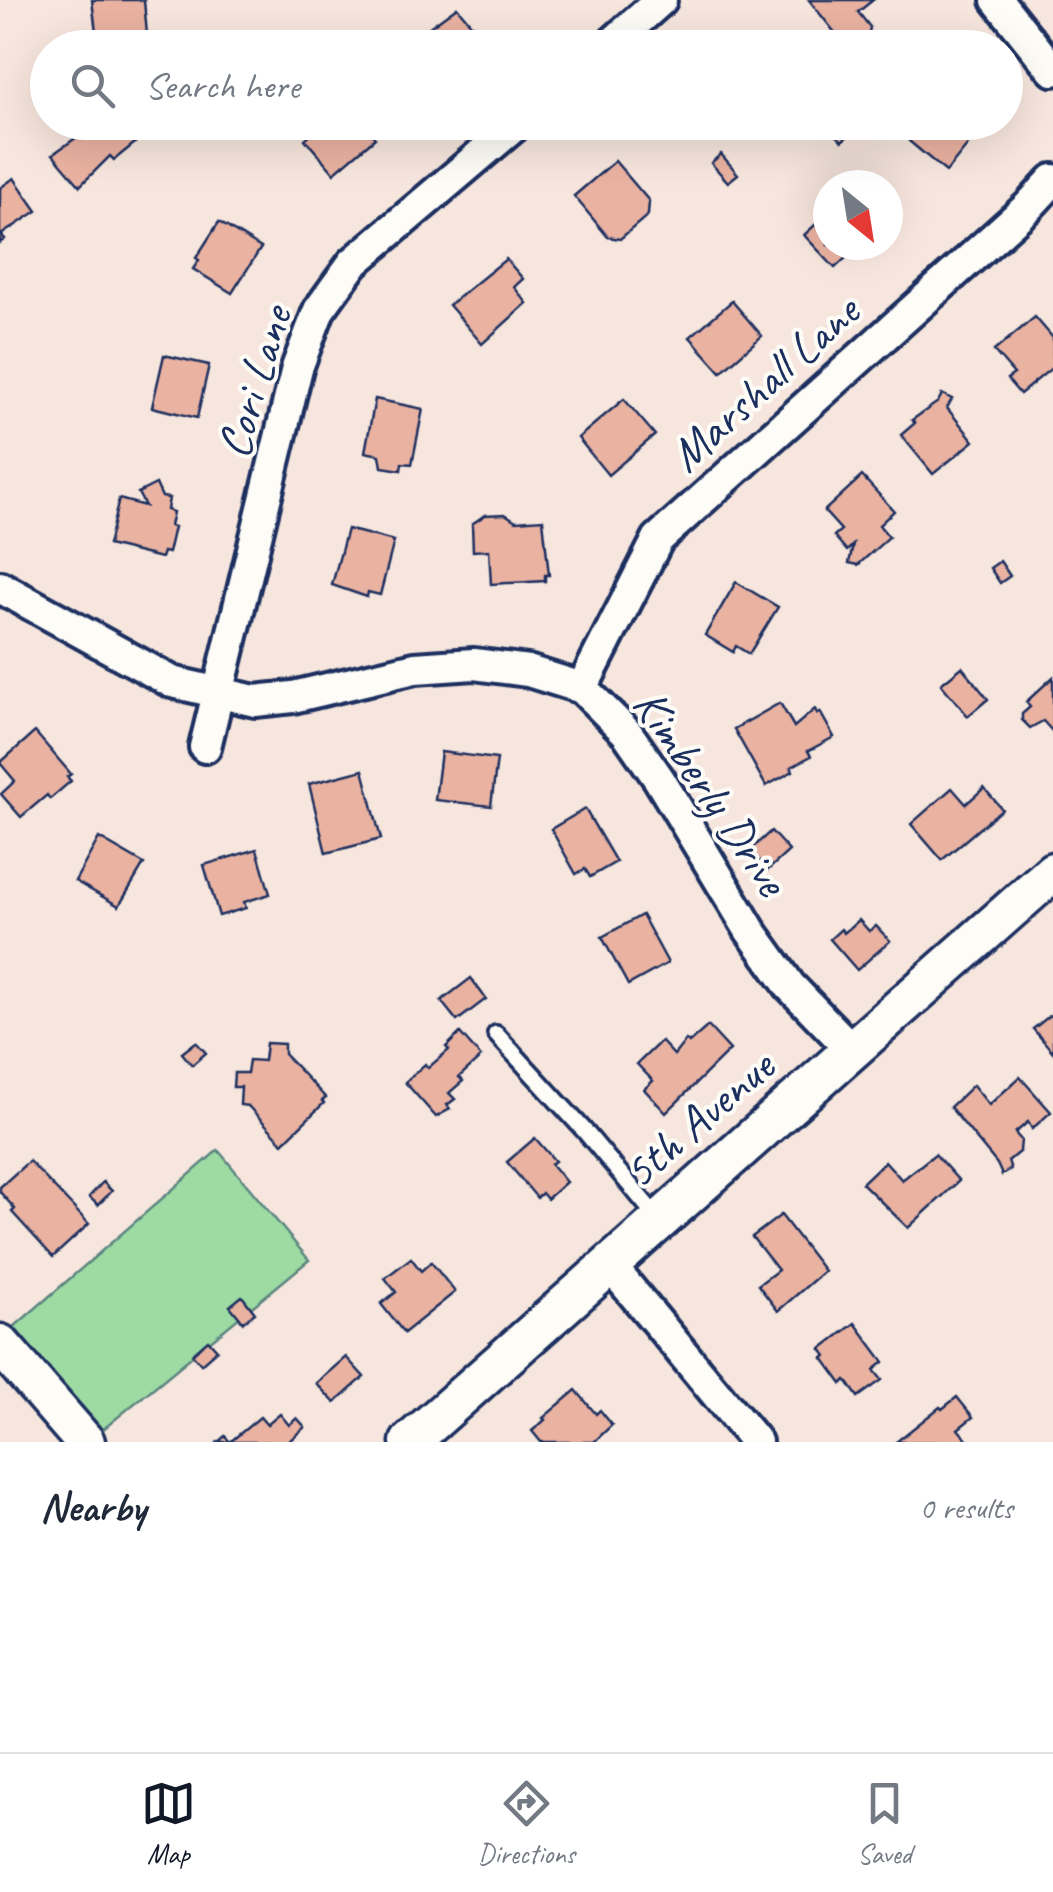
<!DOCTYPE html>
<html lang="en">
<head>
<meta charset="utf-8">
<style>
  body { margin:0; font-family:Caveat,sans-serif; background:#f2f2f3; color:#1f2937 }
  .compass { position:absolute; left:813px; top:170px; width:90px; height:90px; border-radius:50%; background:#fff; box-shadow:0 10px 40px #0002; rotate:150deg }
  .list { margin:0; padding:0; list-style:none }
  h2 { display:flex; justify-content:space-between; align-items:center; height:130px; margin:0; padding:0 40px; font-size:42px }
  h2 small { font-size:32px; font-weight:400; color:#747a83 }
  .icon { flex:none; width:55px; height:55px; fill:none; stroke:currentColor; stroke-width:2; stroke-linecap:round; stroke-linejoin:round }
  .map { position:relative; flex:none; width:1053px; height:1442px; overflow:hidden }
  .search { position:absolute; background:#fff; box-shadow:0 10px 40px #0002; left:30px; right:30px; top:30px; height:110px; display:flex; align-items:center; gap:25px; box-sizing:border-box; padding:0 35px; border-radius:55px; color:#747a83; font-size:38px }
  .sheet { height:310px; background:#fff }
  nav { display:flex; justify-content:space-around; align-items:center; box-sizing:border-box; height:140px; border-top:2px solid #e0e1e3; background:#fff; font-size:28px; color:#747a83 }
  nav a { display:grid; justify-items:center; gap:5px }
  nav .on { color:#111827 }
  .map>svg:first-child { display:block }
  .green { fill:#9ddba3; stroke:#5c8580; stroke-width:2.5 }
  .building { fill:#eab2a1; stroke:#1b2f5e; stroke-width:2.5 }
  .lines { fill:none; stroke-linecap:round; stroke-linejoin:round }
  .service-casing { stroke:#1b2f5e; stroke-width:22 }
  .minor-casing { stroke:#1b2f5e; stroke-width:38 }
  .tertiary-casing { stroke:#1b2f5e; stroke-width:45 }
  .service { stroke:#fdfcf7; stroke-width:15 }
  .minor { stroke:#fdfcf7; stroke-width:30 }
  .tertiary { stroke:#fdfcf7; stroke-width:38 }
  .labels { text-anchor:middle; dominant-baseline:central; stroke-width:8; stroke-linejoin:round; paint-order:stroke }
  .street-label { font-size:48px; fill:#1b2f5e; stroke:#fdfcf7 }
</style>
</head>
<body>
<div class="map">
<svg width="1053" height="1442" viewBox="0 0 1053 1442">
  <rect width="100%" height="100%" fill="#f7e6dd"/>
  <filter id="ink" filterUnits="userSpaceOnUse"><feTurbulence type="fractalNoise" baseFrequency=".01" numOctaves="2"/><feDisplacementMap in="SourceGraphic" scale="20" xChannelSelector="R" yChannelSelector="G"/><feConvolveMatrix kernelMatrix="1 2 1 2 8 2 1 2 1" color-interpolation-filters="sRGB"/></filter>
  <g filter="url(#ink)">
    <!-- green -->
    <path class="green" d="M218,1150L309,1260L101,1431L14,1327Z"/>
    <!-- building -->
    <g class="building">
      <path d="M92,0H144L147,35L157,34L158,48H98Z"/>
      <path d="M809,0H873L858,12L870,27L869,33L854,45L844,44Z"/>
      <path d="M457,7L486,42L480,48H421L413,39Z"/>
      <path d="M83,122H118L135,143L114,160L110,156L80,186L53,154L80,135L75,129Z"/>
      <path d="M324,122H361L375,138L334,173L305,139Z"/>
      <path d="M835,122L850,134L842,141L830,128Z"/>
      <path d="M924,122H971L980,130L946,172L909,141Z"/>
      <path d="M721,154L738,174L728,182L711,163Z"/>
      <path d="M615,161L649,201L648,215L620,239L608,237L574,196Z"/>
      <path d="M14,178L37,211L1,235L5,239L0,243V188Z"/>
      <path d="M828,213V245H860L835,268L804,235Z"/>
      <path d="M219,222L261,248L232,293L193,269L199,260L196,258Z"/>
      <path d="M506,259L523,279L514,287L527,303L482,344L449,305Z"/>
      <path d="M732,301L762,336L721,372L690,337Z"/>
      <path d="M1035,317L1053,338V367L1020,394L1007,379L1014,374L994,351Z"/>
      <path d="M164,355L209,365L197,418L152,407Z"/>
      <path d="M942,394L952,399L947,408L974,441L933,474L901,435L915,423L912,420L938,402Z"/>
      <path d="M375,399L423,409L412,464L402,463L401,470L382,467L380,455L365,452Z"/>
      <path d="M624,399L655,435L608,475L578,438Z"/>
      <path d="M862,476L894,511L879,525L889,537L858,565L849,563L853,545L847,551L834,536L841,530L824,511Z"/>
      <path d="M156,484L162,497L169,498L167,510L173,512L170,526L174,527L168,553L163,552L161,558L108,545L119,499L145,506L138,493Z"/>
      <path d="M505,514L516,521L543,519L549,575H545V581L491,584L489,550L473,551L472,524L485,515Z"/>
      <path d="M347,529L394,541L380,595L368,592L367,597L332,585Z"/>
      <path d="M1000,561L1010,576L1000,583L990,568Z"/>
      <path d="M736,582L778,607L749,654L736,646L733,652L705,635Z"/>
      <path d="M962,667L988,699L968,716L941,684Z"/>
      <path d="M1053,677V732L1043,721L1030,728L1022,720V714L1030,707L1026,702Z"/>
      <path d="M780,703L794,727L815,709L817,714L820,712L834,737L808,751L811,756L791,767L793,771L766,786L734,729Z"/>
      <path d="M35,732L71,774L67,777L71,781L50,799L47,795L21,817L1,794L15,781L0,763Z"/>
      <path d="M441,752L497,759L491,806L435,800Z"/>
      <path d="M363,770L381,839L326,853L309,784Z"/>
      <path d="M952,788L966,804L984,788L1002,809L942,860L911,824Z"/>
      <path d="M585,809L616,862L590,877L585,869L576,874L551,829Z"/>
      <path d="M771,831L789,851L768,870L750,850Z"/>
      <path d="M99,838L144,864L119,906L75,881Z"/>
      <path d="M257,849L270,894L244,902L246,908L219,916L204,865Z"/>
      <path d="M642,915L668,963L628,985L602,937Z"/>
      <path d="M859,920L869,931L876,926L890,941L857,970L830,939L841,929L844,933Z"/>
      <path d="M471,978L486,999L457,1021L441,1001Z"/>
      <path d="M1053,1013V1052L1033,1029Z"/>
      <path d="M708,1026L730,1050L666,1113L644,1089L653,1081L637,1064L661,1041L674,1055L686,1040L689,1043Z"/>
      <path d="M460,1033L481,1057L459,1077L463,1081L449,1093L455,1099L447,1105L450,1109L436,1117L405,1082L425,1064L428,1068L449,1050L446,1047Z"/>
      <path d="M196,1042L206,1053L192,1065L182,1053Z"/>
      <path d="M266,1043L284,1044V1054L326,1098L322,1101L324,1103L283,1143L248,1106L240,1105L241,1087H233L234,1073H247L249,1060L264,1061Z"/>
      <path d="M1020,1077L1051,1112L1032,1129L1028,1122L1015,1133L1021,1140L1020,1151L1008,1161L1011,1169L1002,1175L997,1164L950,1107L973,1085L989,1105Z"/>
      <path d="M535,1138L555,1161L551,1164L566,1182L547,1199L542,1193L537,1198L507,1162Z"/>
      <path d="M935,1154L959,1181L908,1228L862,1183L885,1161L902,1180Z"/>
      <path d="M29,1161L89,1224L53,1257L12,1212L15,1209L0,1192V1187Z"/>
      <path d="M103,1182L112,1191L98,1205L89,1197Z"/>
      <path d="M781,1215L824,1271L778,1311L758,1285L778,1270L752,1237Z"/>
      <path d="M411,1258L421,1271L431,1262L455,1292L404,1333L381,1304L396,1292L385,1278Z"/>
      <path d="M242,1296L255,1313L243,1322L230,1306Z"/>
      <path d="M855,1323L884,1362L874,1370L882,1380L858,1397L846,1380L842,1384L823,1358L826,1356L821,1349Z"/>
      <path d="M208,1340L217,1350L201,1364L192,1354Z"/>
      <path d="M346,1357L364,1377L335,1403L316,1383Z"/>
      <path d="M576,1390L596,1414L600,1410L612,1425L594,1442H541L532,1431L545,1420L543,1418Z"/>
      <path d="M957,1397L973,1417L958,1429L969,1442H896L940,1407L942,1409Z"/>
      <path d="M280,1414L289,1425L297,1418L305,1427L288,1442H218L225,1436L230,1442L260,1417L267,1425Z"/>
    </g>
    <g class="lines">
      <defs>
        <path id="service" d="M496,1034L583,1129L659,1220"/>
        <g id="minor">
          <path d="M997,0L1053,70"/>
          <path d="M607,48L661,0"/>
          <path d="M0,587L172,682L255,701L293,697L415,668L474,664L528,671L582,688L627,733L659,779L750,930L790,986L852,1050"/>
          <path d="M582,688L658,539L1028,207L1053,180"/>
          <path d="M205,747L297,368L319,310L353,263L519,122"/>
          <path d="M609,1264L756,1442"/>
        </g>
        <g id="tertiary">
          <path d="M0,1344L85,1442"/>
          <path d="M410,1442L1053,872"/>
        </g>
      </defs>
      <!-- service casing -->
      <use href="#service" class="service-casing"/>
      <!-- minor casing -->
      <use href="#minor" class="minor-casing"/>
      <!-- tertiary casing -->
      <use href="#tertiary" class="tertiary-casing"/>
      <!-- service -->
      <use href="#service" class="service"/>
      <!-- minor -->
      <use href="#minor" class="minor"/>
      <!-- tertiary -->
      <use href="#tertiary" class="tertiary"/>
    </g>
  </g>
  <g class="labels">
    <!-- street labels -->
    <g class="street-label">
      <text transform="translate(254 382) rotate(-73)">Cori Lane</text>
      <text transform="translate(764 383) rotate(-42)">Marshall Lane</text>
      <text transform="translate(711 792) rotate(56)">Kimberly Drive</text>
      <text transform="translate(698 1119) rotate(-41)">5th Avenue</text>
    </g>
  </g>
</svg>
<svg class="compass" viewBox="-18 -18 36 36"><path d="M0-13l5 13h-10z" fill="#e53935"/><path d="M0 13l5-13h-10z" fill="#747a83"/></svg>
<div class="search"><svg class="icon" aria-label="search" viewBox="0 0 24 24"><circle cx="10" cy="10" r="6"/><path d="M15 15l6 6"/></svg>Search here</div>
</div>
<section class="sheet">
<h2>Nearby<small>0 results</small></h2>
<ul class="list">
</ul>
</section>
<nav>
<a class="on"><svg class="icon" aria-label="map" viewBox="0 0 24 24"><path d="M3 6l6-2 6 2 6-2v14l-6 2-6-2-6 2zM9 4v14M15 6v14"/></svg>Map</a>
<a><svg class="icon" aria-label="directions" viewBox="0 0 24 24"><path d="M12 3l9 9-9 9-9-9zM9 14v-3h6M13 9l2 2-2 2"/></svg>Directions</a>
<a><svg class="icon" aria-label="saved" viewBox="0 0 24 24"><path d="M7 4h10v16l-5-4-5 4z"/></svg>Saved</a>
</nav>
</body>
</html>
